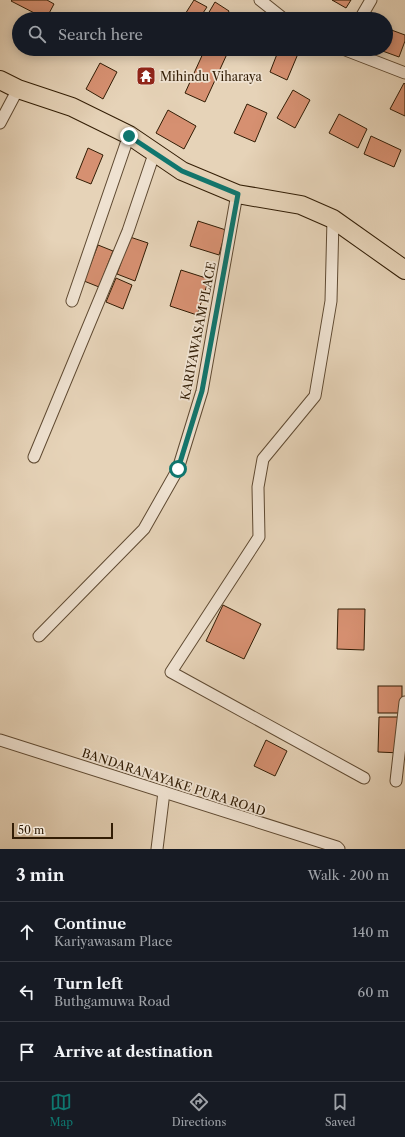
<!DOCTYPE html>
<html lang="en">
<head>
<meta charset="utf-8">
<style>
  body { margin:0; font-family:"Libre Caslon Text",serif; background:#20242c; color:#f1f3f6 }
  .scale { position:absolute; left:12px; bottom:10px; width:101px; box-sizing:border-box; padding-left:4px; border:2px solid #321d05; border-top:0; font-size:11px; line-height:14px; white-space:nowrap; color:#321d05; -webkit-text-stroke:3px #efe2d1; paint-order:stroke }
  .stop { position:absolute; width:12px; height:12px; margin:-9px; border:3px solid #0f766e; border-radius:50%; background:#fff }
  .stop.end { background:#0f766e; border-color:#fff; box-shadow:0 1px 4px #0008 }
  .list { margin:0; padding:0; list-style:none }
  h2 { display:flex; justify-content:space-between; align-items:center; height:52px; margin:0; padding:0 16px; font-size:17px }
  h2 small { font-size:13px; font-weight:400; color:#9ea1a6 }
  .list li { display:grid; grid-template-columns:26px 1fr auto; gap:12px; align-items:center; box-sizing:border-box; height:60px; padding:0 16px; border-top:1px solid #363941 }
  .list b { display:block; font-size:15px; white-space:nowrap }
  .list p { margin:0; font-size:13px; white-space:nowrap; color:#9ea1a6 }
  .list em { font-size:13px; font-style:normal; color:#9ea1a6 }
  .icon { flex:none; width:22px; height:22px; fill:none; stroke:currentColor; stroke-width:2; stroke-linecap:round; stroke-linejoin:round }
  .map { position:relative; flex:none; width:405px; height:849px; overflow:hidden }
  .search { position:absolute; background:#171b24; box-shadow:0 2px 10px #0003; left:12px; right:12px; top:12px; height:44px; display:flex; align-items:center; gap:10px; box-sizing:border-box; padding:0 14px; border-radius:22px; color:#9ea1a6; font-size:15px }
  .sheet { height:232px; background:#171b24 }
  nav { display:flex; justify-content:space-around; align-items:center; box-sizing:border-box; height:56px; border-top:1px solid #363941; background:#171b24; font-size:11px; color:#9ea1a6 }
  nav a { display:grid; justify-items:center; gap:2px }
  nav .on { color:#0f766e }
  .map>svg:first-child { display:block }
  .building { fill:#d69071; stroke:#321d05 }
  .lines { fill:none; stroke-linecap:round; stroke-linejoin:round }
  .street-casing { stroke:#5f4a32; stroke-width:13 }
  .primary-casing { stroke:#321d05; stroke-width:20 }
  .street { stroke:#efe2d1; stroke-width:11 }
  .primary { stroke:#e6d3b8; stroke-width:18 }
  .route { stroke:#0f766e; stroke-width:5 }
  .labels { text-anchor:middle; dominant-baseline:central; stroke-width:3.5; stroke-linejoin:round; paint-order:stroke }
  .poi-label { font-size:12px; fill:#321d05; stroke:#efe2d1; text-anchor:start }
  .street-label { font-size:12px; fill:#321d05; stroke:#efe2d1 }
</style>
</head>
<body>
<div class="map">
<svg width="405" height="849" viewBox="0 0 405 849">
  <rect width="100%" height="100%" fill="#e6d3b8"/>
  <filter id="stains"><feTurbulence type="fractalNoise" baseFrequency=".005" numOctaves="4"/><feColorMatrix values="0 0 0 0 .2 0 0 0 0 .09 0 0 0 0 .02 0 0 0 .5 -.17"/></filter>
  <radialGradient id="worn" r=".72"><stop offset=".6" stop-color="#630" stop-opacity="0"/><stop offset="1" stop-color="#630" stop-opacity=".3"/></radialGradient>
  <!-- building -->
  <g class="building">
    <path d="M12,0H47L54,4L46,19L11,1Z"/>
    <path d="M194,0L207,7L199,19H182Z"/>
    <path d="M332,0H351L346,8Z"/>
    <path d="M215,2L229,11L225,19H205Z"/>
    <path d="M386,28L405,35V41L399,57L377,49H386Z"/>
    <path d="M205,49H217L227,54L205,102L185,93Z"/>
    <path d="M279,49H300L287,80L270,72Z"/>
    <path d="M100,63L117,72L103,99L86,89Z"/>
    <path d="M404,83L405,84V116L390,109Z"/>
    <path d="M293,90L310,100L295,128L277,118Z"/>
    <path d="M247,104L267,113L255,142L234,133Z"/>
    <path d="M168,110L196,126L184,149L156,133Z"/>
    <path d="M339,114L367,129L358,148L329,133Z"/>
    <path d="M371,136L401,150L394,167L364,154Z"/>
    <path d="M88,148L103,155L91,184L76,178Z"/>
    <path d="M198,221L226,230L219,255L190,246Z"/>
    <path d="M130,237L148,243L135,281L117,274Z"/>
    <path d="M98,245L113,251L99,287L84,281Z"/>
    <path d="M181,270L209,279L197,315L170,306Z"/>
    <path d="M116,278L132,285L123,309L106,302Z"/>
    <path d="M223,605L261,624L244,659L206,641Z"/>
    <path d="M338,609H365L364,650L337,649Z"/>
    <rect x="378" y="686" width="24" height="27"/>
    <path d="M379,717H401V753L378,752Z"/>
    <path d="M266,740L287,751L275,776L254,766Z"/>
  </g>
  <g class="lines">
    <defs>
      <g id="street">
        <path d="M260,0L284,19"/>
        <path d="M360,19L371,0"/>
        <path d="M343,49L405,73"/>
        <path d="M0,123L18,89"/>
        <path d="M333,219L331,301L315,396L263,459L258,487L259,537L171,672L364,778"/>
        <path d="M72,301L129,135"/>
        <path d="M34,457L128,231L154,154"/>
        <path d="M39,636L144,529L178,469L202,391L237,194"/>
        <path d="M0,740L337,847L339,849"/>
        <path d="M396,781L405,702"/>
        <path d="M157,849L164,792"/>
      </g>
      <path id="primary" d="M0,80L18,89L72,107L129,135L182,171L237,194L301,205L333,219L405,270"/>
    </defs>
    <!-- street casing -->
    <use href="#street" class="street-casing"/>
    <!-- primary casing -->
    <use href="#primary" class="primary-casing"/>
    <!-- street -->
    <use href="#street" class="street"/>
    <!-- primary -->
    <use href="#primary" class="primary"/>
  </g>
  <g class="lines">
    <!-- route -->
    <path class="route" d="M129,136L182,171L238,194L202,391L178,469"/>
  </g>
  <!-- icons -->
  <defs>
    <symbol id="temple-square" viewBox="-11 -11 22 22"><rect x="-9" y="-9" width="18" height="18" rx="4" fill="#8f2418" stroke="#efe2d1"/><path d="M0-6L5-2H3V0L6.5 2.5H4V6H1.5V3h-3V6H-4V2.5H-6.5L-3 0V-2H-5Z" fill="#fff"/></symbol>
  </defs>
  <g fill-rule="evenodd">
    <use href="#temple-square" x="135" y="65" width="22" height="22"/>
  </g>
  <g class="labels">
    <!-- poi labels -->
    <g class="poi-label">
      <text x="160" y="76">Mihindu Viharaya</text>
    </g>
    <!-- street labels -->
    <g class="street-label">
      <text transform="translate(198 331) rotate(-79)">KARIYAWASAM PLACE</text>
      <text transform="translate(174 782) rotate(18)">BANDARANAYAKE PURA ROAD</text>
    </g>
  </g>
  <rect width="100%" height="100%" filter="url(#stains)"/>
  <rect width="100%" height="100%" fill="url(#worn)"/>
</svg>
<div class="scale">50 m</div>
<div class="stop" style="left:178px;top:469px"></div>
<div class="stop end" style="left:129px;top:136px"></div>
<div class="search"><svg class="icon" aria-label="search" viewBox="0 0 24 24"><circle cx="10" cy="10" r="6"/><path d="M15 15l6 6"/></svg>Search here</div>
</div>
<section class="sheet">
<h2>3 min<small>Walk · 200 m</small></h2>
<ul class="list">
<li><svg class="icon" aria-label="ahead" viewBox="0 0 24 24"><path d="M12 20V5M6 11l6-6 6 6"/></svg><div><b>Continue</b><p>Kariyawasam Place</p></div><em>140 m</em></li>
<li><svg class="icon" aria-label="left" viewBox="0 0 24 24"><path d="M17 20v-9H6M10 6l-5 5 5 5"/></svg><div><b>Turn left</b><p>Buthgamuwa Road</p></div><em>60 m</em></li>
<li><svg class="icon" aria-label="arrive" viewBox="0 0 24 24"><path d="M6 21V4h12l-3 4 3 4H6"/></svg><div><b>Arrive at destination</b></div></li>
</ul>
</section>
<nav>
<a class="on"><svg class="icon" aria-label="map" viewBox="0 0 24 24"><path d="M3 6l6-2 6 2 6-2v14l-6 2-6-2-6 2zM9 4v14M15 6v14"/></svg>Map</a>
<a><svg class="icon" aria-label="directions" viewBox="0 0 24 24"><path d="M12 3l9 9-9 9-9-9zM9 14v-3h6M13 9l2 2-2 2"/></svg>Directions</a>
<a><svg class="icon" aria-label="saved" viewBox="0 0 24 24"><path d="M7 4h10v16l-5-4-5 4z"/></svg>Saved</a>
</nav>
</body>
</html>
